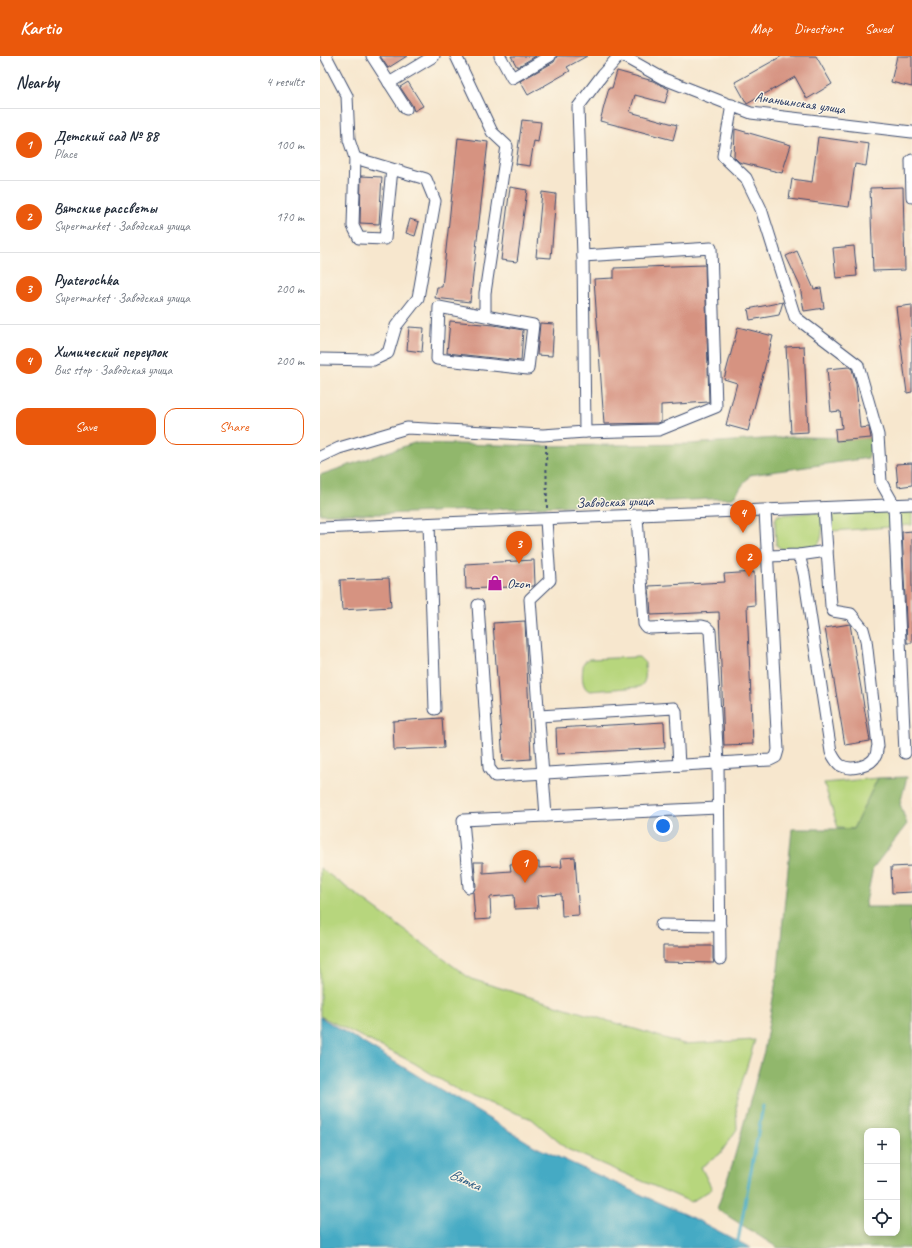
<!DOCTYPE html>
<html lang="en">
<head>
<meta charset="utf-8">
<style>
  body { margin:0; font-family:Caveat,sans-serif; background:#f6f6f7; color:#1f2937 }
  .controls { position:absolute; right:12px; bottom:12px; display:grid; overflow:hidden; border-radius:8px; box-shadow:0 2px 6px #0003 }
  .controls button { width:36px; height:36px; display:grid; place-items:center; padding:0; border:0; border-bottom:1px solid #e0e1e3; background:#fff; color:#1f2937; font:20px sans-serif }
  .you { position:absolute; left:343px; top:770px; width:14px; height:14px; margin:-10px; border:3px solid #fff; border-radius:50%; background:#1a73e8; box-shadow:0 0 0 6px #1a73e833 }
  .badge { display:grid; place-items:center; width:26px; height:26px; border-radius:50%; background:#ea580c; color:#fff; font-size:13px; font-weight:700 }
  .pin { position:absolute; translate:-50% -33px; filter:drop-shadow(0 1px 2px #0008) }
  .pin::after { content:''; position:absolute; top:21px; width:14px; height:12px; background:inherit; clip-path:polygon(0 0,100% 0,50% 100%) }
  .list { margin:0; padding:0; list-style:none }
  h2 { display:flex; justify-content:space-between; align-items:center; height:52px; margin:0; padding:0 16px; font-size:17px }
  h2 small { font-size:13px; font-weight:400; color:#747a83 }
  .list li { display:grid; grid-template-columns:26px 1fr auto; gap:12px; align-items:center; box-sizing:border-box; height:72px; padding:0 16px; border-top:1px solid #e0e1e3 }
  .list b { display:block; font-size:15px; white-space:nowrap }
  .list p { margin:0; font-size:13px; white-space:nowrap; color:#747a83 }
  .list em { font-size:13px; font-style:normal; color:#747a83 }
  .actions { display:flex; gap:8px; padding:12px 16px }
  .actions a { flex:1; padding:9px 0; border:1px solid #ea580c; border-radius:12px; text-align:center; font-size:14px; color:#ea580c }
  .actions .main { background:#ea580c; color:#fff }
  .icon { flex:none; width:22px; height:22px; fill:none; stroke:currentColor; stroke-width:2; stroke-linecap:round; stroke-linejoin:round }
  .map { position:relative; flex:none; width:592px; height:1192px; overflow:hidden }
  header { display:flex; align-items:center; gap:24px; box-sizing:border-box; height:56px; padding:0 20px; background:#ea580c; color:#fff }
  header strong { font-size:19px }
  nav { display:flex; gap:22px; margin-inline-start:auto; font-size:14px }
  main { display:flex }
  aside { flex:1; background:#fff }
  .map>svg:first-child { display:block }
  .green { fill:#b7d67d; stroke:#69826e }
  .forest { fill:#91b76c; stroke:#567365; fill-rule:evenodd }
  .water { fill:#44aac4; stroke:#306c91 }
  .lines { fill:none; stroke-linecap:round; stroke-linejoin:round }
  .stream { stroke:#44aac4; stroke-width:3 }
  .building { fill:#d69381 }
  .minor-casing { stroke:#3c4b6f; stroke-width:13 }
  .path { stroke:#3c4b6f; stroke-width:2; stroke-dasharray:3 3; stroke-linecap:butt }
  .minor { stroke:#fff; stroke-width:11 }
  .labels { text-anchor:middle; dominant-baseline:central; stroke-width:3; stroke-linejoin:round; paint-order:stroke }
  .street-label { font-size:14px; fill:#1b2f5e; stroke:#fcf5e5 }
  .poi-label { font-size:14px; fill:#1b2f5e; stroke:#fcf5e5; text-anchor:start }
  .water-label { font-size:15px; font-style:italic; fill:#295a82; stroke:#fcf5e5 }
</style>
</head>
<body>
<header>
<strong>Kartio</strong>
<nav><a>Map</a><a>Directions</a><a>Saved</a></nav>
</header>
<main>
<aside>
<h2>Nearby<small>4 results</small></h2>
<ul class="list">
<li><span class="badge">1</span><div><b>Детский сад № 88</b><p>Place</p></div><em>100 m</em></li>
<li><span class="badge">2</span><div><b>Вятские рассветы</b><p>Supermarket · Заводская улица</p></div><em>170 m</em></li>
<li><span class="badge">3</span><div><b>Pyaterochka</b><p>Supermarket · Заводская улица</p></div><em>200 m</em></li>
<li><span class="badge">4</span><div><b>Химический переулок</b><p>Bus stop · Заводская улица</p></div><em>200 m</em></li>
</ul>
<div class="actions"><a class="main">Save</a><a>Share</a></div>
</aside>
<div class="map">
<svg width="592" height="1192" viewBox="0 0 592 1192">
  <rect width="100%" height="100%" fill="#fcf5e5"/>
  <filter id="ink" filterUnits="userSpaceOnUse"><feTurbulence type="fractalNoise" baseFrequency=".025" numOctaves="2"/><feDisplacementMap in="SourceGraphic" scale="8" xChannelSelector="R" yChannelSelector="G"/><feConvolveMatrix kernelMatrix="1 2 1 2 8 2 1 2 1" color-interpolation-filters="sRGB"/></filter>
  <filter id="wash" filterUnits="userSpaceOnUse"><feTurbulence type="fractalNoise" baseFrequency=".012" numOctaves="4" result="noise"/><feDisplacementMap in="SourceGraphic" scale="16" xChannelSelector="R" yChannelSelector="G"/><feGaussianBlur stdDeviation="0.9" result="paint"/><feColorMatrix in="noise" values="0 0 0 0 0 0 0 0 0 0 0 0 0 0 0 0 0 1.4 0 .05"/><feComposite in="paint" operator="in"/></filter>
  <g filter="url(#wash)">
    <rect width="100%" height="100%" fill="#f7e7ce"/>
    <!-- green -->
    <g class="green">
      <path d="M592,452V469L578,470L577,453Z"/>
      <path d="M564,453L570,462V471L512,475C511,468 510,462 515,456Z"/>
      <path d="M497,456L502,460C502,470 504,482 497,490L462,493L456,489L455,464L458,459Z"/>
      <path d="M319,601L325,607C325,616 328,626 319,631L270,635C260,632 262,614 264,606L269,603Z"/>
      <path d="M558,722L533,773L518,772L504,727Z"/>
      <path d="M0,812L151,923L364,988L435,984L416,1046L417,1073L400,1098L381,1111L392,1133L371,1146L247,1093L212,1063L142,1037L94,1007L0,960Z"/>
    </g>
    <!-- forest -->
    <g class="forest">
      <path d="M471,381L554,382L548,402L430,419L413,442L66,458H0V419L94,387L221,390L370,388Z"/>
      <path d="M587,721L580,748L587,768L553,812L545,851H592V866H589L592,894V1192H458L397,1153L413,1106L444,995L458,913L472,773H533L558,722ZM547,1075H577V1177H547Z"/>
    </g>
    <!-- water -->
    <path class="water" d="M0,961L216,1091L377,1164L431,1192H0Z"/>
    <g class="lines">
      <!-- stream -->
      <path class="stream" d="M418,1185L443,1050"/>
    </g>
    <g id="blocks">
      <!-- building -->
      <g class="building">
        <path d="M60,0H87L68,12Z"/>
        <path d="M191,0H216L197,11Z"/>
        <path d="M237,0H267L247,11L250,15L208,39L200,25L234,6Z"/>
        <path d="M462,0H496L512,28L487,43L475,21L427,48L415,26Z"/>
        <path d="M577,0H592V31L571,26Z"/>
        <path d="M297,15L333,25L349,33L345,47L315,39L310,56L357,69L353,84L280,65L289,32H292Z"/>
        <path d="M88,26L103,50L94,55L92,49L80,31Z"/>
        <path d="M202,64L221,66L218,86L214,85L210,110L196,108Z"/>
        <path d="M415,73L471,89L462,117L419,106L414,101Z"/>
        <path d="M498,81L549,88L546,110L535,108L529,151L469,143L472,123L492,126Z"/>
        <path d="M138,82L168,86L150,246L115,242L117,231H122Z"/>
        <path d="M41,120L62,121L59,168L40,167Z"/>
        <path d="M190,131L207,134L197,206L181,204Z"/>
        <path d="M583,131L585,214L553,215L550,132Z"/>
        <path d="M222,136L236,138L231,202L216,201Z"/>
        <path d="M90,163L99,166L95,180L86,177Z"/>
        <path d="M534,190L537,220L516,222L513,192Z"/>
        <path d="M477,195L494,233L501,232L504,252L484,255L480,230L466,200Z"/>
        <path d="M385,209L389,346L341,349V366L338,367L284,368L274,223L294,222V212Z"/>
        <path d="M463,246L459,259L430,264L428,253Z"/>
        <path d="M592,249V336L587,337L576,251Z"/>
        <path d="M130,265L174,269L203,274L201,305L127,297Z"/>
        <path d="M220,267L234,268L232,300L217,299Z"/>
        <path d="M89,271L104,272L102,296L87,294Z"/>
        <path d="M418,271L453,280L428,375L406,369L417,327L404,323Z"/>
        <path d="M484,290L488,376L471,377L466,291Z"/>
        <path d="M529,311L532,313L536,328L540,372L549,371L551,382L516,385L515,373L522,372L520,355L511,356L507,313Z"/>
        <path d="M592,407V429L578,431L576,408Z"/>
        <path d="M592,475V587H587L582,476Z"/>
        <path d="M214,504L215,528L214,530L146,533L145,508Z"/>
        <path d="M434,516L435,549L427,550L433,688L404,689L399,556L331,559L329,530L405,526L404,518Z"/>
        <path d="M69,522L71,551L22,554L20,524Z"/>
        <path d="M205,565L211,703L183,705L173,567Z"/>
        <path d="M530,568L550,685L525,689L505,572Z"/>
        <path d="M122,662L124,692L74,694L73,665Z"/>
        <path d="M344,666L345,692L237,698L236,672Z"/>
        <path d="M255,801L259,859L242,860L241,838L217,840L218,852L195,853L194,839L170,841L171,863L155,864L153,836L156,830L154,806H163V817L191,815L190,808L219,806V812L242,811L241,802Z"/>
        <path d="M592,810V836L572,837L571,811Z"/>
        <path d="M343,890H393V903L394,907L343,906Z"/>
      </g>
    </g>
  </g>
  <g filter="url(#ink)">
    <use href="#blocks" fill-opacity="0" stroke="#3c4b6f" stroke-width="1"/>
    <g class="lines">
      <defs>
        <g id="minor">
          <path d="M6,0L27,40L29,84L35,102"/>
          <path d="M52,0L86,53"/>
          <path d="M136,0L172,76L187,90L165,237V259"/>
          <path d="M180,0L192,22L230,0"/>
          <path d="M303,0L344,23L431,57L592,76"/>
          <path d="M69,27L114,0"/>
          <path d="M412,49L403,100L426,122L441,153L475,261L538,309L558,379L561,426L574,449L585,697"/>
          <path d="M592,104L591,105L592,141"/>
          <path d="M263,200L391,192L396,351L339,374L265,376"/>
          <path d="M119,251L213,269L208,313L117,303Z"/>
          <path d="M0,303L53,304L68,297L76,270L98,242L115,145L106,123L72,113L65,183L39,182L33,170L35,102L72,113"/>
          <path d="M0,401L19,392L87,372L223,379L265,376L263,200L258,51L283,18L299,0"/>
          <path d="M317,460L324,568L326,571L330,572L382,570L386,571L390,575L398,707L400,903"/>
          <path d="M226,464L230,524L210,543L226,760"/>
          <path d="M109,468L115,653"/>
          <path d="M0,472L592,448"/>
          <path d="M479,499L484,518L511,696C513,700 516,706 520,709C530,715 551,711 556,699C557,696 557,692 558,690L546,584L543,573L531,558L513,555L511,550L504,452"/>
          <path d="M447,500L479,499L507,495"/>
          <path d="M158,549L169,712L175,720L450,704L456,701L458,694L445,455"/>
          <path d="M219,660L354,652L356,655L359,709"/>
          <path d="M149,831L143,764L398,752"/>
          <path d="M341,869L400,870"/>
        </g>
      </defs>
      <!-- minor casing -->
      <use href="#minor" class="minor-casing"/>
      <!-- path -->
      <path class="path" d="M226,389L227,453"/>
      <!-- minor -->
      <use href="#minor" class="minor"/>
    </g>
  </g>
  <!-- icons -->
  <defs>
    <symbol id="shop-bare" viewBox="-9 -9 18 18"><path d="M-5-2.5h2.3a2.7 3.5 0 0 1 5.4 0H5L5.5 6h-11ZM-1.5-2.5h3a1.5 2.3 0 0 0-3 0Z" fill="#b5179e" stroke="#fcf5e5" stroke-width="2.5" paint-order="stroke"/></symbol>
  </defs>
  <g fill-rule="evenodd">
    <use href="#shop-bare" x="164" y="516" width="22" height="22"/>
  </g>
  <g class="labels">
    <!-- street labels -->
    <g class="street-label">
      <text transform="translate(480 47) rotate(8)">Ананьинская улица</text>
      <text transform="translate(295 446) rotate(-2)">Заводская улица</text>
    </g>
    <!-- poi labels -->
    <g class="poi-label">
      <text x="187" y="527">Ozon</text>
    </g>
    <!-- water labels -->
    <g class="water-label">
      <text transform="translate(145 1124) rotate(25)">Вятка</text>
    </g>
  </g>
</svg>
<div class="controls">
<button>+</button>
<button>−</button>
<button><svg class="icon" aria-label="locate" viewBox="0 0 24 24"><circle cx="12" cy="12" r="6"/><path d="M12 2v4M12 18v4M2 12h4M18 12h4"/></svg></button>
</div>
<div class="you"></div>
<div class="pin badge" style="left:205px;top:827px">1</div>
<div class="pin badge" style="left:429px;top:521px">2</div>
<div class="pin badge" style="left:199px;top:508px">3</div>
<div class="pin badge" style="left:423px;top:477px">4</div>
</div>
</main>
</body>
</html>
